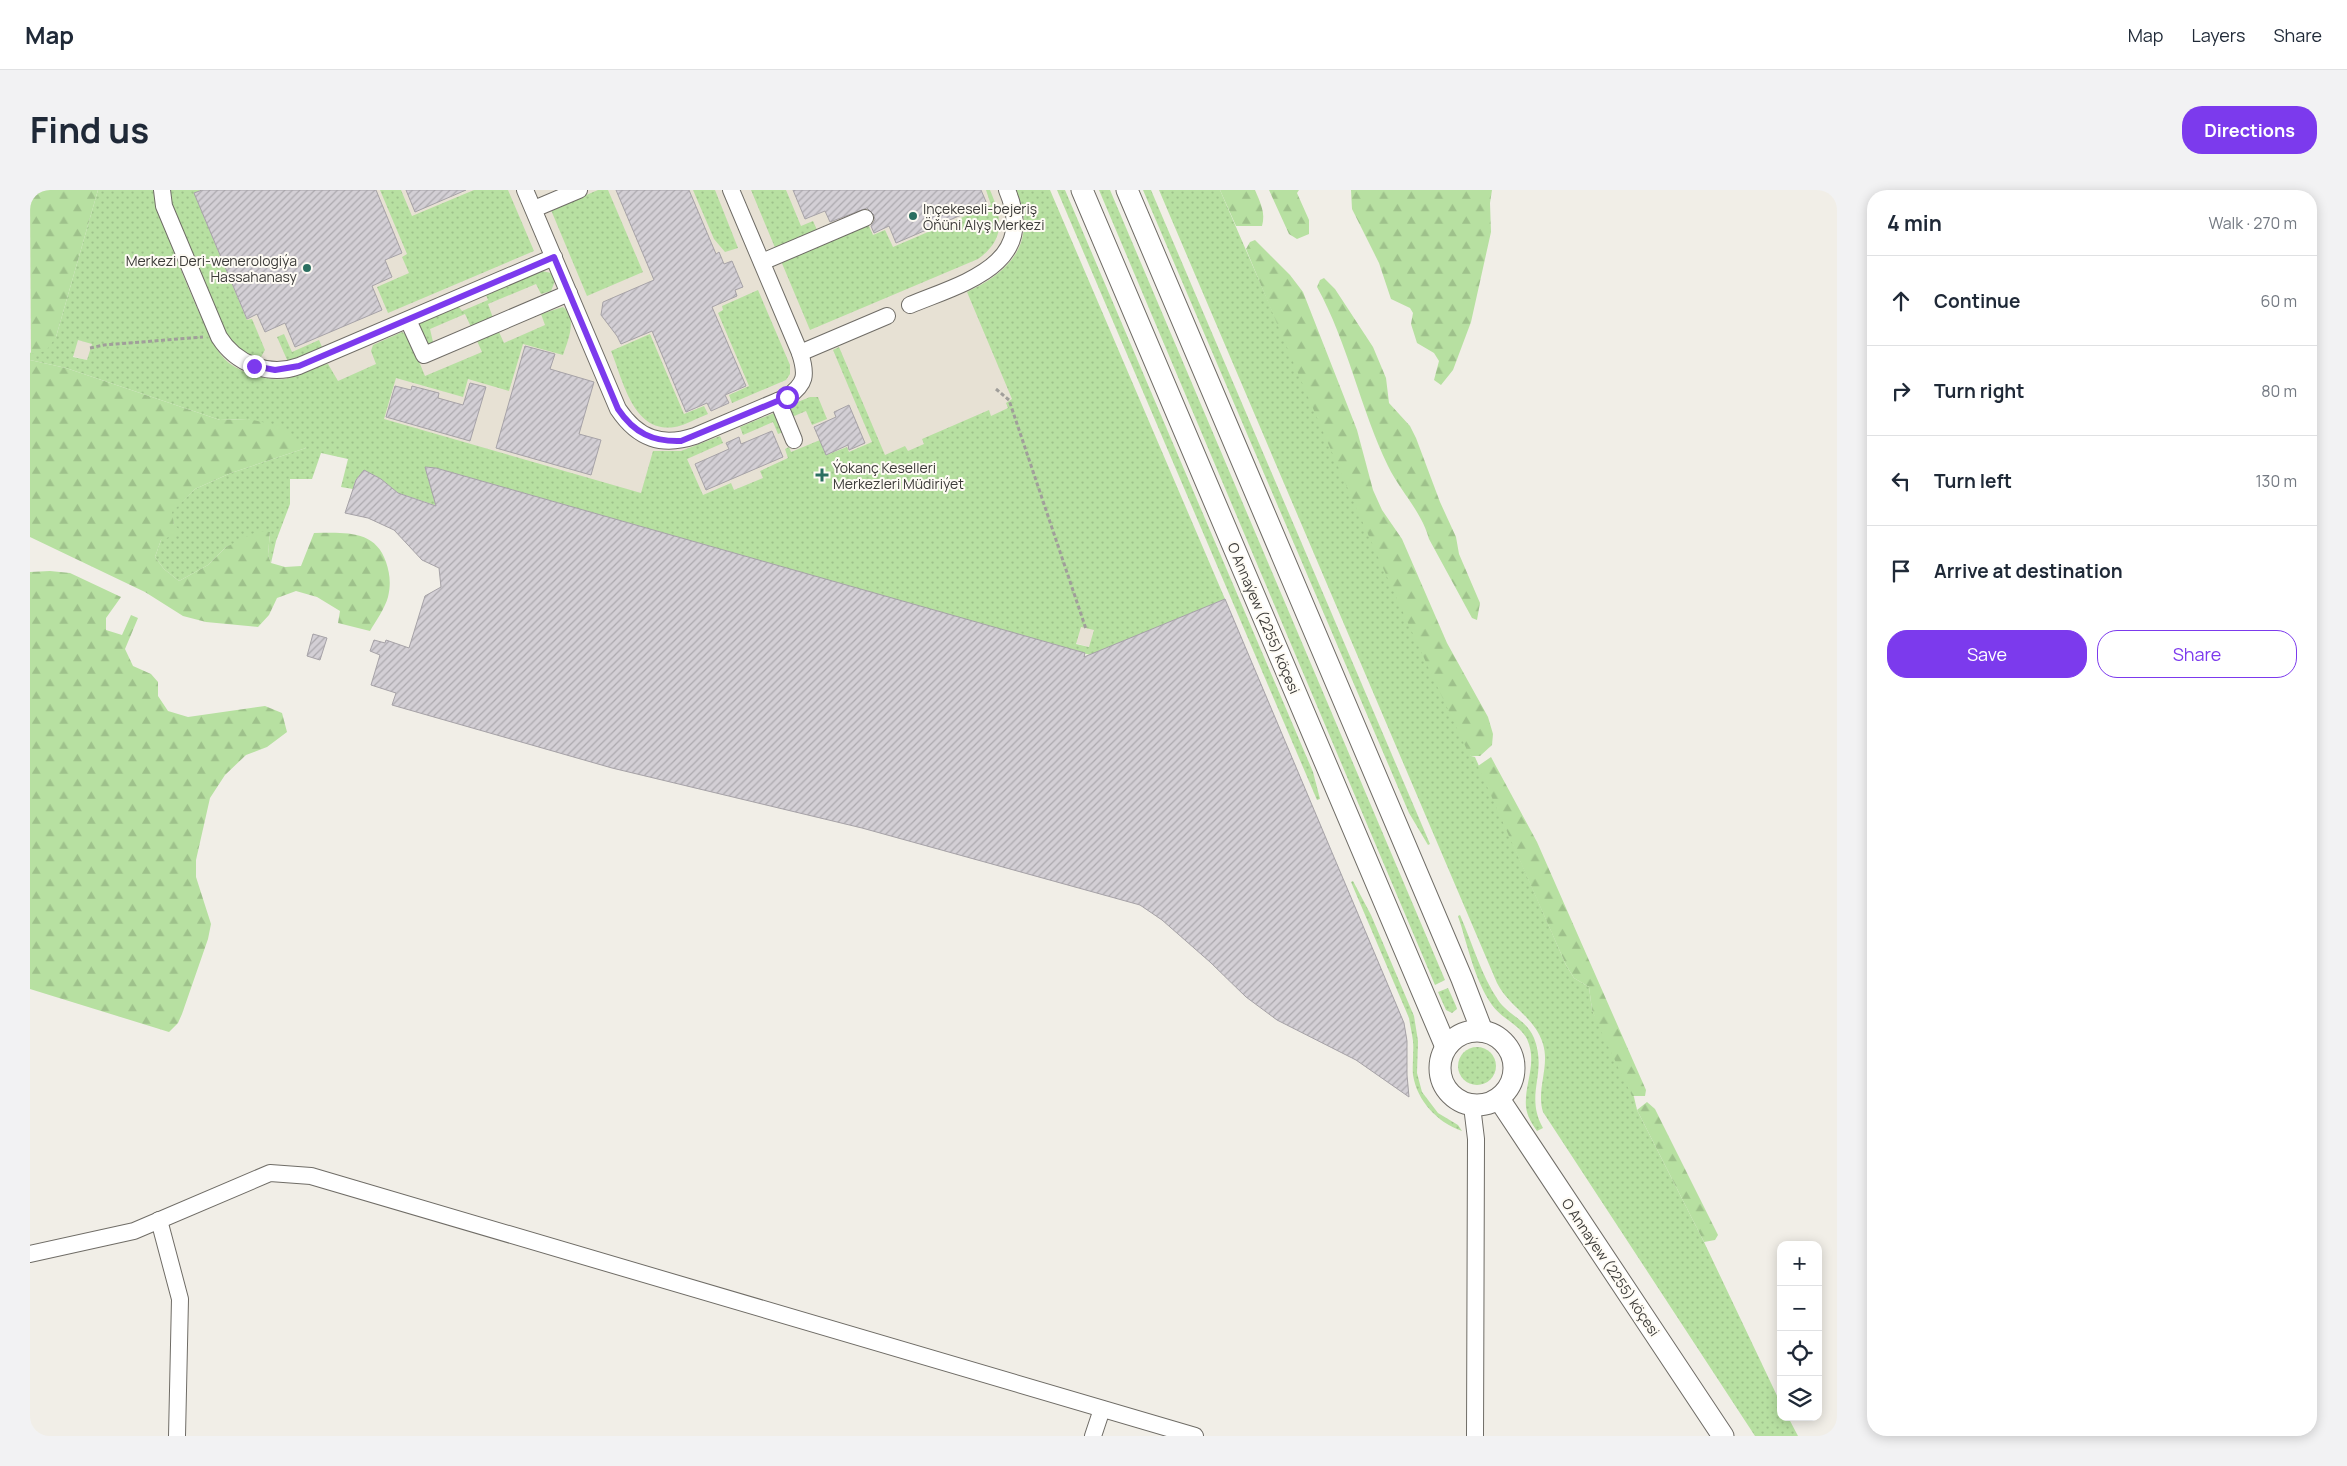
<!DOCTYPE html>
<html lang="en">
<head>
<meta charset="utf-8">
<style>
  body { margin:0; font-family:Manrope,sans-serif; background:#f2f2f3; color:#1f2937 }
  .controls { position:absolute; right:15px; bottom:15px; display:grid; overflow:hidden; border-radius:10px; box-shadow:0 2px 12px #0003 }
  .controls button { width:45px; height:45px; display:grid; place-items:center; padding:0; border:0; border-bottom:1px solid #e0e1e3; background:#fff; color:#1f2937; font:25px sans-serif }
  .stop { position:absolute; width:15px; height:15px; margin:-11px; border:4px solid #7c3aed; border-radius:50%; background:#fff }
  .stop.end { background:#7c3aed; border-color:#fff; box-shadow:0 1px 5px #0008 }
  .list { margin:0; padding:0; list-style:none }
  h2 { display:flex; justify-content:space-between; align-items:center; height:65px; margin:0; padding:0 20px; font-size:21px }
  h2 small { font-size:16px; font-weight:400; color:#747a83 }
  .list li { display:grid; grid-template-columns:32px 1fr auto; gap:15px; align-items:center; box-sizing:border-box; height:90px; padding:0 20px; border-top:1px solid #e0e1e3 }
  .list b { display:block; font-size:19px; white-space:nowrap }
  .list em { font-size:16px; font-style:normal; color:#747a83 }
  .actions { display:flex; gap:10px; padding:15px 20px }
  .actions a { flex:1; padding:11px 0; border:1px solid #7c3aed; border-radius:20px; text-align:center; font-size:18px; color:#7c3aed }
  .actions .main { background:#7c3aed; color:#fff }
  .icon { flex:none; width:28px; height:28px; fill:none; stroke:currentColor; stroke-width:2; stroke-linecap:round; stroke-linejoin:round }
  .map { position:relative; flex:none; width:1807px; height:1246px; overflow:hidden; border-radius:20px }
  header { display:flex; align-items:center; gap:30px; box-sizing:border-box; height:70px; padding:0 25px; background:#fff; border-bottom:1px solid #e0e1e3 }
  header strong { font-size:24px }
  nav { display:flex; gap:28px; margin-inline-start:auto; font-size:18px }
  .intro { display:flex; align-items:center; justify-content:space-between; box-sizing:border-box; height:120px; padding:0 30px }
  h1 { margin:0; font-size:35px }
  .button { padding:12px 22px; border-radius:20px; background:#7c3aed; color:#fff; font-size:18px; font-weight:700 }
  main { display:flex; gap:30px; padding:0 30px }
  aside { flex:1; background:#fff; border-radius:20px; box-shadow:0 2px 12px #0003 }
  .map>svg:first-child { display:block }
  .built { fill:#e7e1d4 }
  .grass { fill:url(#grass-dots); fill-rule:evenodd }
  .forest { fill:url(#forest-firs) }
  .building { fill:url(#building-hatch); stroke:#a6a2a7 }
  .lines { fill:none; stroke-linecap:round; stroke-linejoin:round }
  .minor-casing { stroke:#6f6c66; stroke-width:18 }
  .major-casing { stroke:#6f6c66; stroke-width:23 }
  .path { stroke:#a09e9a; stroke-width:3; stroke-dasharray:4 2.5; stroke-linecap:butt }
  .minor { stroke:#fff; stroke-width:16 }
  .major { stroke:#fff; stroke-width:21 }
  .route { stroke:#7c3aed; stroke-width:6 }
  .poi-dot { fill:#2b6f61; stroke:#fefbf4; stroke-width:2 }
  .labels { text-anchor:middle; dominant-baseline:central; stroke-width:4; stroke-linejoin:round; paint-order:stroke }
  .poi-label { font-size:14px; fill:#3c3b39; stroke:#fefbf4; text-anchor:start }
  .street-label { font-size:14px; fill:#3c3b39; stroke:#fefbf4 }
</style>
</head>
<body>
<header>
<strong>Map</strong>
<nav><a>Map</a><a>Layers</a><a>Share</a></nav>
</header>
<div class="intro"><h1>Find us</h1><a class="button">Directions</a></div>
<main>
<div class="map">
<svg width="1807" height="1246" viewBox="0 0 1807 1246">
  <defs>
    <pattern id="grass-dots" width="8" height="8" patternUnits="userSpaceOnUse" patternTransform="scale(1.25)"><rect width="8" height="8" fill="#b7e0a1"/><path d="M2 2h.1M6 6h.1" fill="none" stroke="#9ec18b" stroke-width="1.8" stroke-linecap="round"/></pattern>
    <pattern id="forest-firs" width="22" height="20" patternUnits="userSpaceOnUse" patternTransform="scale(1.25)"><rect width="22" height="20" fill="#b7e0a1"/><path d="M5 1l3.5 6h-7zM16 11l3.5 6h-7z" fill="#9ec18b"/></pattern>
    <pattern id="building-hatch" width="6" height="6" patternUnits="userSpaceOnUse" patternTransform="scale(1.25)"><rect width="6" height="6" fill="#d3cfd5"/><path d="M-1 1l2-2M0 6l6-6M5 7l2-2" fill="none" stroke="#aca9ae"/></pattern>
  </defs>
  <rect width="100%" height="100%" fill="#f1eee7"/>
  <!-- built -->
  <path class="built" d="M83,0H1007L1178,406L1059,457L35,164Z"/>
  <!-- grass -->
  <g class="grass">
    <path d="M68,0H124C125,20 178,151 192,166C203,180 226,187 243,189C264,192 279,176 298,174L308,191L346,174L341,161L343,155L372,142L378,145L395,186L452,162L447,151L469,142L474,153L515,135L511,124L533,117C548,128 538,150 533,165L493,154L479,201L438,189L433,207L366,188L354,229L611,303L623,261H651L690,246L693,253L657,269L673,305L701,293L704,300L733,288L730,281L758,268L755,259L759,257L761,262L790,250L796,265L817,257L819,262L842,252L803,160L809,157L855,265L875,256L878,261L894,254L892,249L959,220L961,226L978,218L976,213L982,209L937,102C982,81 1008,51 986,0H1020L1195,409L1060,465L406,278L395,277L399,290L432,324L368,303L351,289L334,280L326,290L323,299L311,297L318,269L291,263L282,289H260V314L246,351L241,373L238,365L240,342L196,357L178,375L149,391L134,379L125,367L131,350L144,335L141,322L165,299L201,283L276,258L218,229L190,230L36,178L0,170V163L26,147ZM48,150L62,154L57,170L43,167ZM1051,437L1064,440L1059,457L1046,454Z"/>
    <path d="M139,0H171L164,3L217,130L222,129L235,160L231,167C216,170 205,155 197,144L141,13Z"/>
    <path d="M350,0H371L382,26L444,0H478L504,61L358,123L347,97L379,83L372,67L377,64Z"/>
    <path d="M568,0H578L613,82L557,106L521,20Z"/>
    <path d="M663,0H685L708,58L695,62L684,49Z"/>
    <path d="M721,0H756L771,36L783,31L788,42L746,60Z"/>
    <path d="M956,0H960C972,28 976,49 948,69L780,140L751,71L838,34L843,45L855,40L863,57L961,15Z"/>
    <path d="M1027,0H1035L1283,582L1290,609L1287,610Z"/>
    <path d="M1069,0H1080L1415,790L1405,795Z"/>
    <path d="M1113,0H1121L1400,654L1398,655L1379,623Z"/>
    <path d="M1129,0H1190L1314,287L1441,566L1445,567L1536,775L1544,788L1559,797L1562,820L1604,907L1607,920L1674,1052L1751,1214V1227H1758L1768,1246H1725L1513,922C1506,900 1520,877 1513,854C1505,827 1479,817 1467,793Z"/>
    <path d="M512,81L521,83L525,91L521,101L511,104L506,94L458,114L463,128L441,137L435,124L400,139L403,152L398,154L388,134L429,117L432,121L458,110L456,105Z"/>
    <path d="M728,100L760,175V184L756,190L702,213L699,205L719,196L688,123L693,120L692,116Z"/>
    <path d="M254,144L262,162L289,150L292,157L258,172L247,147Z"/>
    <path d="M620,144L654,224L674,216L678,224C667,228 656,235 645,237C603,244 593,190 581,161Z"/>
    <path d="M780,207H788L797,229L782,235L776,221L762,227L758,216Z"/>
    <path d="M744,223L753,242L748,244L743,232L713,245L710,237Z"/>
    <path d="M1323,691L1341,725L1384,826L1388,851L1387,883L1392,902L1408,923L1428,935L1432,941C1408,933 1387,911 1383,885C1382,874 1384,862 1383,851C1382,843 1380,835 1379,828L1321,692Z"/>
    <path d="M1430,725C1442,752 1451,785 1468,810C1478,825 1497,830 1504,848C1518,884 1494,904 1513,938L1507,941C1502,934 1497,926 1496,917C1494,894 1508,873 1497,849C1489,834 1472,829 1462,815C1444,789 1438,756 1428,726Z"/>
    <path d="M1418,798L1426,816L1427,819L1422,823L1416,820L1408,802Z"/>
    <circle cx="1447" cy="876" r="19"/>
  </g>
  <!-- forest -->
  <g class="forest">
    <path d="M0,0H68L26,147L16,161L1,164Z"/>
    <path d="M1190,0H1225C1230,12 1236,23 1232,36H1206Z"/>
    <path d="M1239,0H1269L1267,3L1279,30V44L1267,49L1259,44Z"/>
    <path d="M1321,0H1462L1460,13L1461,42L1441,132L1423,180L1411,195L1404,190L1409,171L1404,163L1387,153L1381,134L1383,123L1380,118L1361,109L1349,73L1322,19Z"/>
    <path d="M1225,50L1260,85L1273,102L1327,240L1343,300L1352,320L1372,349L1417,453L1458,527L1463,544L1462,555L1450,566H1441L1439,564C1360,398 1286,229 1216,59L1220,52Z"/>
    <path d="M1294,88L1305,99L1343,157L1356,188L1359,213L1380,236L1386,248L1410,312L1426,347L1429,364L1450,413L1447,430L1442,428L1399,349C1392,322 1370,301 1358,276C1330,218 1318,153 1287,97L1290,90Z"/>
    <path d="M0,170L36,178L190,230L218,229L251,236L276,258L201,283L165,299L142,322L144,335L152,342L131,350L125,367L134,379L149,391L178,375L196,357L228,341L240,342L238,365L241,373L255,377L271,376L284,343C313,343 345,339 356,372C360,384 361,394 358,407C355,418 346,431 340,441L308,433L310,421L287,407L266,401L247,408L239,425L228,437L176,432L153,426L115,402L0,347Z"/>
    <path d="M20,381L40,383L91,407L76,428V440L92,445L101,425L108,428L95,459L103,476L121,484L128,492V506L138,521L158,527L235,516L252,523L257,542L237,557L216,565L195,585L180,608L166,670V687L181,734L178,749L152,824L148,833L139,842L0,799V382Z"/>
    <path d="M1461,567L1507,652L1616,900L1615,906H1602L1568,835L1562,820L1559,797L1544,788L1536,775L1448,576Z"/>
    <path d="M1617,912L1625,919L1688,1045L1685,1050L1674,1052L1607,920Z"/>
  </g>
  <!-- building -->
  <g class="building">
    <path d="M172,0H346L372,63L355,70L362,87L342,96L352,120L265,157L255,133L235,142L227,124L217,129L164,3Z"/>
    <path d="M376,0H436L385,22Z"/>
    <path d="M586,0H659L686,64L689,62L694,74L702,71L713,97L705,100L707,106L682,117L716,196L695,205L699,213L681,221L677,213L656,222L622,141L591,154L587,146L571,125L573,112L624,90Z"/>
    <path d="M763,0H951L957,14L866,53L859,36L844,43L841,36L845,30L844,25L837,18L800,32L795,21L775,29Z"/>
    <path d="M495,156L525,164L520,179L564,192L549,244L571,250L561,285L466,258Z"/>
    <path d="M440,193L456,197L440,251L356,227L365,196L381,200L382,196L409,203L408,208L433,215Z"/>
    <path d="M819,215L835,253L819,260L818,255L796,265L784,237L806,227L804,222Z"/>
    <path d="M742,241L753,267L676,300L665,274L699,259L696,253L709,247L711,254Z"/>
    <path d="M395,277L406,278L1055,463L1054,467L1195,409L1374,833L1377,851V885L1379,907L1326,870L1247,830L1216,807L1180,772L1132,730L1110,715L832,638L582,578L362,515L366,503L341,495L350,465L340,461L344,450L355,453L356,450L379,458L395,406L411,397L409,378L392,370L364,340L338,328L315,323L326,290L334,280L351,289L368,303L406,316Z"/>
    <path d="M283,444L297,448L290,470L277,466Z"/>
  </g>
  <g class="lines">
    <defs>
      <g id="minor">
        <path d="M132,0L134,16L189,147C206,174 239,187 269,176L524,67"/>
        <path d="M495,0L588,219C608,249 632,257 665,246L757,207C776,194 777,185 770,163L701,0"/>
        <path d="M504,19L549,0"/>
        <path d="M732,72L835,28"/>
        <path d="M880,115C933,93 1009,75 977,0"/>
        <path d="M378,130L394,165L539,103"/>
        <path d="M770,163L857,126"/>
        <path d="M748,211L764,250"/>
        <path d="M1442,916L1446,949L1445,1246"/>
        <path d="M129,1030L150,1109L147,1246"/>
        <path d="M0,1064L104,1041L240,983L281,986L1165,1246"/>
        <path d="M1063,1246L1072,1219"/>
      </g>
      <g id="major">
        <path d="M1052,0L1416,857"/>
        <path d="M1097,0L1432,789L1452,841"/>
        <circle cx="1447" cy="878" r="37"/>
        <path d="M1469,909L1693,1246"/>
      </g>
    </defs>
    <!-- minor casing -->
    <use href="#minor" class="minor-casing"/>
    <!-- major casing -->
    <use href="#major" class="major-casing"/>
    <!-- path -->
    <g class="path">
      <path d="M60,158L74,155L173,147"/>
      <path d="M966,199L979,210L1056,439"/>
    </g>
    <!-- minor -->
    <use href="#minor" class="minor"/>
    <!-- major -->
    <use href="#major" class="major"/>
  </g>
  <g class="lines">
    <!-- route -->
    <path class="route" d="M224,176L245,180L269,176L524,67L588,219C604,243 623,252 651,251L757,207"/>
  </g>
  <!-- markers -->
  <g class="poi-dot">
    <circle cx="883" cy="26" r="5"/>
    <circle cx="277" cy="78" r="5"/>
    <path d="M789.5 277.5h5v5h5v5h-5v5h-5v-5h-5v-5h5z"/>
  </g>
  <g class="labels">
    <!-- poi labels -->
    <g class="poi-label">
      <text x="893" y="18">Inçekeseli-bejeriş<tspan x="893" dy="16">Öňüni Alyş Merkezi</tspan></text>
      <text x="267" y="70" text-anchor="end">Merkezi Deri-wenerologiýa<tspan x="267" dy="16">Hassahanasy</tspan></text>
      <text x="803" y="277">Ýokanç Keselleri<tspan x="803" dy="16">Merkezleri Müdiriýet</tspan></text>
    </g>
    <!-- street labels -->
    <g class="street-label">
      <text transform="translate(1234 428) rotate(67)">O Annaýew (2255) köçesi</text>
      <text transform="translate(1581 1077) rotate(56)">O Annaýew (2255) köçesi</text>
    </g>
  </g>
</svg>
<div class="controls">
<button>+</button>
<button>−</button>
<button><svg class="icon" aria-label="locate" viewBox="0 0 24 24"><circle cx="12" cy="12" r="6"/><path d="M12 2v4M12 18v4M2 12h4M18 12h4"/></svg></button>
<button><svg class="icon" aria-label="layers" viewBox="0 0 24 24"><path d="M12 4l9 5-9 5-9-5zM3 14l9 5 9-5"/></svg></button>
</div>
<div class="stop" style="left:757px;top:207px"></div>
<div class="stop end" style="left:224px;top:176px"></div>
</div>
<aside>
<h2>4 min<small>Walk · 270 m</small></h2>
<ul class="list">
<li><svg class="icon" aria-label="ahead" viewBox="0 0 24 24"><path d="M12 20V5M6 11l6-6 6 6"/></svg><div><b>Continue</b></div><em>60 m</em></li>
<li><svg class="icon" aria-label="right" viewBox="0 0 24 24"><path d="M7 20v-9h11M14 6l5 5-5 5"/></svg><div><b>Turn right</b></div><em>80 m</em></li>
<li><svg class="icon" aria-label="left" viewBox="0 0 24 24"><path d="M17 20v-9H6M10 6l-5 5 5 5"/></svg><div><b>Turn left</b></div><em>130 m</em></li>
<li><svg class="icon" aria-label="arrive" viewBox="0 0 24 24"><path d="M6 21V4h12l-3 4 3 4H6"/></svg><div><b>Arrive at destination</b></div></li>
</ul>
<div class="actions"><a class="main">Save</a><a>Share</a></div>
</aside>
</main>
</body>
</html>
